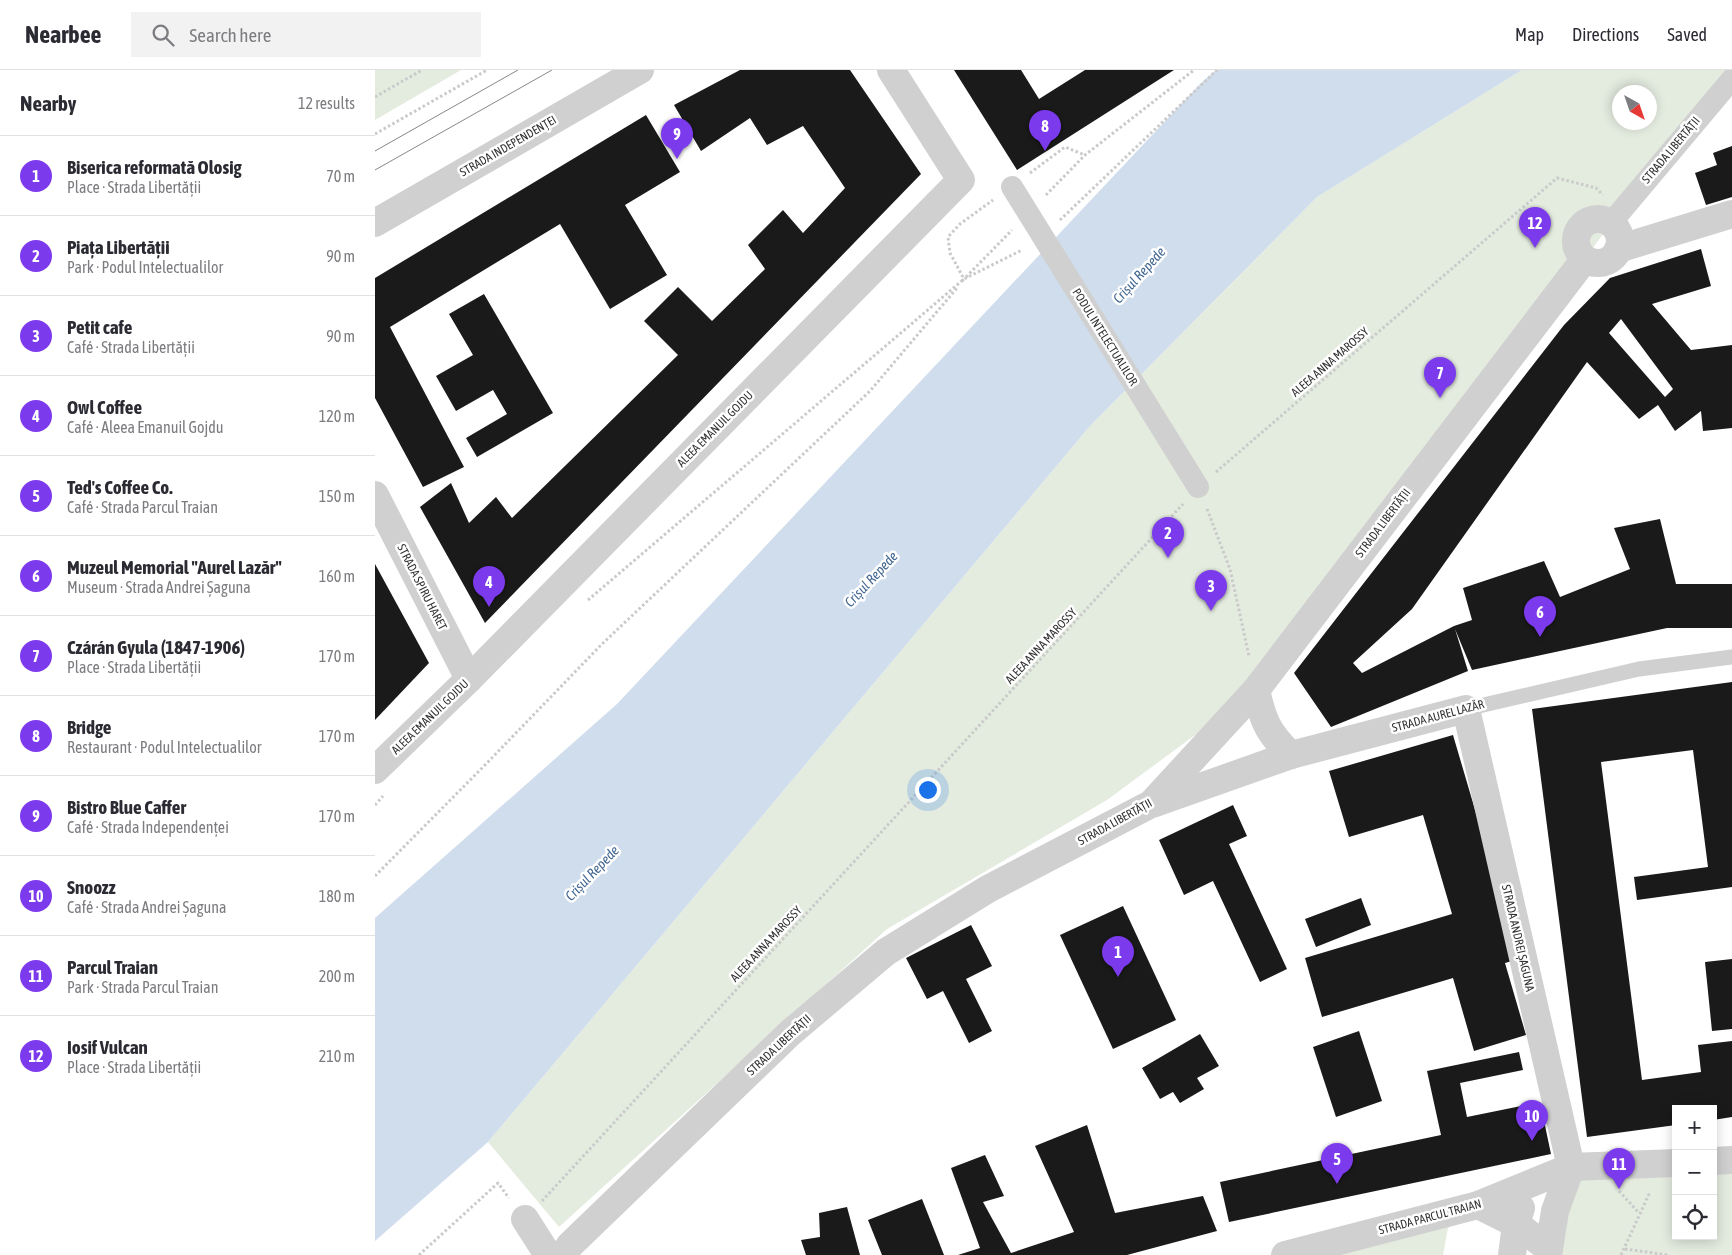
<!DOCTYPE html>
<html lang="en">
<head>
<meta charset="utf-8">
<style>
  body { margin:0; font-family:"Asap Condensed",sans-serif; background:#f2f2f3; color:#2b2b33 }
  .controls { position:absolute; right:15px; bottom:15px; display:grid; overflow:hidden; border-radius:0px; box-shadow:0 2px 12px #0003 }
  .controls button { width:45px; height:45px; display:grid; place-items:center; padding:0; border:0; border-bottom:1px solid #e1e1e2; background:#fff; color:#2b2b33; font:25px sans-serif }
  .compass { position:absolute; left:1237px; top:15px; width:45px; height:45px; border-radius:50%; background:#fff; box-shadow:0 2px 12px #0003; rotate:140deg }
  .you { position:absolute; left:552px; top:719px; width:18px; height:18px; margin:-12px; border:4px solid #fff; border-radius:50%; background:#1a73e8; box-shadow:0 0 0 8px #1a73e833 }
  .badge { display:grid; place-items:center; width:32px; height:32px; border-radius:50%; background:#7c3aed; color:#fff; font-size:16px; font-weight:700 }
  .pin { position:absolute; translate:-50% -41px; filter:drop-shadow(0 1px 2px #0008) }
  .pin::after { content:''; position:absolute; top:26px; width:18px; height:15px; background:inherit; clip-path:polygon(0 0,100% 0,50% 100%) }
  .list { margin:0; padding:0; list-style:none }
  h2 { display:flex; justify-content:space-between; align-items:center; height:65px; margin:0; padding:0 20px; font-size:21px }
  h2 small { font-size:16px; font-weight:400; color:#7c7c81 }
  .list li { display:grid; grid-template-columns:32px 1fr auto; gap:15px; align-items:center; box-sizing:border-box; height:80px; padding:0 20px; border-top:1px solid #e1e1e2 }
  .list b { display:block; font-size:19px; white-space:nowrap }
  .list p { margin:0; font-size:16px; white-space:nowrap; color:#7c7c81 }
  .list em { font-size:16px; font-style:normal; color:#7c7c81 }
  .icon { flex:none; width:28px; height:28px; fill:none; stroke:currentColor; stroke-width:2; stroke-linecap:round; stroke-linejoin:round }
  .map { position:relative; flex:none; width:1357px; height:1185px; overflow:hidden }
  header { display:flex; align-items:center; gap:30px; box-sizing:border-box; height:70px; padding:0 25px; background:#fff; border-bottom:1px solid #e1e1e2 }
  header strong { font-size:24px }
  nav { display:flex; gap:28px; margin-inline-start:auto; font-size:18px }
  .search { width:350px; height:45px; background:#f2f2f3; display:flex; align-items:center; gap:12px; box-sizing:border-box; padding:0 18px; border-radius:0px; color:#7c7c81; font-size:19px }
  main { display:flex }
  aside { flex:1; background:#fff }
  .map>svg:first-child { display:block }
  .green { fill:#e4ebdf; fill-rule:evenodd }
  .water { fill:#d0ddec }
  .building { fill:#1a1a1a; fill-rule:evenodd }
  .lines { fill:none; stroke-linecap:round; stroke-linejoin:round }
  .path { stroke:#cacaca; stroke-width:3; stroke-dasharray:2.5 2.5; stroke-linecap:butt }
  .service { stroke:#d0d0d0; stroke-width:15 }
  .pedestrian { stroke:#d0d0d0; stroke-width:22 }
  .minor { stroke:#d0d0d0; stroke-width:28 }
  .tertiary { stroke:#d0d0d0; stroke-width:28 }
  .tram { stroke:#888; stroke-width:1 }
  .labels { text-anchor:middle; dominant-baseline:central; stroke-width:5; stroke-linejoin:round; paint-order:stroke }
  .street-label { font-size:12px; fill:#333; stroke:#fff }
  .water-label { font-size:14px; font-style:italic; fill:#436892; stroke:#fff }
</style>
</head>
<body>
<header>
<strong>Nearbee</strong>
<div class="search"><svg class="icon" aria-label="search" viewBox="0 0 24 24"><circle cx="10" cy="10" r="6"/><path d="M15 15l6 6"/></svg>Search here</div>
<nav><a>Map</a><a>Directions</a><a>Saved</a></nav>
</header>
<main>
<aside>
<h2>Nearby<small>12 results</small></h2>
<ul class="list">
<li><span class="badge">1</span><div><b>Biserica reformată Olosig</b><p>Place · Strada Libertății</p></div><em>70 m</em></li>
<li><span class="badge">2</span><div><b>Piața Libertății</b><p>Park · Podul Intelectualilor</p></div><em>90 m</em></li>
<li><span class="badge">3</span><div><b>Petit cafe</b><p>Café · Strada Libertății</p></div><em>90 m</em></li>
<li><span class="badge">4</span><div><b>Owl Coffee</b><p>Café · Aleea Emanuil Gojdu</p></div><em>120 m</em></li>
<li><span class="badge">5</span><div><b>Ted's Coffee Co.</b><p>Café · Strada Parcul Traian</p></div><em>150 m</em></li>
<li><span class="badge">6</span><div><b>Muzeul Memorial &quot;Aurel Lazăr&quot;</b><p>Museum · Strada Andrei Șaguna</p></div><em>160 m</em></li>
<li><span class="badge">7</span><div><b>Czárán Gyula (1847-1906)</b><p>Place · Strada Libertății</p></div><em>170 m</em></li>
<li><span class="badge">8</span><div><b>Bridge</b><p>Restaurant · Podul Intelectualilor</p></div><em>170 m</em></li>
<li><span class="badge">9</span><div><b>Bistro Blue Caffer</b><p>Café · Strada Independenței</p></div><em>170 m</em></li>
<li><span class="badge">10</span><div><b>Snoozz</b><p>Café · Strada Andrei Șaguna</p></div><em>180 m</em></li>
<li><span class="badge">11</span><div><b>Parcul Traian</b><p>Park · Strada Parcul Traian</p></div><em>200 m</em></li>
<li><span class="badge">12</span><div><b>Iosif Vulcan</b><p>Place · Strada Libertății</p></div><em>210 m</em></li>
</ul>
</aside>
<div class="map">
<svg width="1357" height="1185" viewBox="0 0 1357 1185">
  <rect width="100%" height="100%" fill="#fff"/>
  <!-- green -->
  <g class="green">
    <path d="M0,0H86L0,50Z"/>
    <path d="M1147,0H1357L1236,153L1209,190L881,620L732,730L512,859L184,1157L113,1072L715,356L942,127ZM1244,22H1274V52H1244Z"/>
    <path d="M1357,1090V1185H1173L1196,1097L1301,1093V1166H1338V1091Z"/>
    <path d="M1103,1135L1073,1158L1068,1185H910Z"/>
  </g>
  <!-- water -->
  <path class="water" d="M841,0H1147L942,127L715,356L113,1072L0,1171V848L242,634L826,13Z"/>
  <!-- building -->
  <g class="building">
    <path d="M365,0H475L546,104L110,553L45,437L76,413L94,453L121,427L137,448L303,285L269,251L303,217L337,251L390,199L373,175L408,140L428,163L470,118L428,56L392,75L375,48L326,81L299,35Z"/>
    <path d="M579,0H646L664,29L710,0H799L642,100Z"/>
    <path d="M271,45L305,102L250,135L292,205L235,239L185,154L15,257L89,397L48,417L0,328V208Z"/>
    <path d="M1357,76V127L1331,135L1320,103L1342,95L1338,83Z"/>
    <path d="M1326,179L1336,216L1277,234L1316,280L1357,275V358L1328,361L1326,341L1300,361L1283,335L1264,349L1212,292L1037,539L978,593L987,603L1079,556L1097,550L1088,518L1169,491L1185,527L1255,499L1239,458L1285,449L1301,514H1357V558H1292L1097,600L1080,559L1093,601L956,657L919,603L1189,255L1235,208ZM1246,249L1298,319L1290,327L1234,263Z"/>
    <path d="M109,224L178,343L102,387L91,368L132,344L118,320L81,341L61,306L98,285L74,244Z"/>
    <path d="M0,494L54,593L0,650Z"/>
    <path d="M1357,612V817L1262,830L1259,807L1333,797L1318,680L1226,692L1267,1010L1326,1002L1323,975L1357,971V1047L1338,1050V1039H1301V1055L1212,1067L1157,639Z"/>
    <path d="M1078,665L1144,889L1130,893L1151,965L1099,981L1078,908L947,947L930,888L1077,844L1048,745L974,767L954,701Z"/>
    <path d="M858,735L872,766L854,774L912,899L885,912L838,811L809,825L784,770Z"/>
    <path d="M986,828L996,855L941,877L930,849Z"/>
    <path d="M748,836L801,950L738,979L685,865Z"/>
    <path d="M596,855L617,896L591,909L617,961L594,973L568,921L552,929L531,888Z"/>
    <path d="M1357,889V959L1337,961L1330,892Z"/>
    <path d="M984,961L1007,1031L961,1047L938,977Z"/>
    <path d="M825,964L844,996L822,1008L829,1019L805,1033L798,1022L785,1029L767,998Z"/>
    <path d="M1144,982L1148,1000L1085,1013L1092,1047L1165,1032L1176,1084L854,1152L845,1112L1066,1065L1052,1001Z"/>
    <path d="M712,1055L740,1143L828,1126L842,1161L752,1185H583L605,1178L576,1098L610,1085L629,1126L608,1132L636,1183L699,1162L660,1076Z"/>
    <path d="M547,1129L569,1185H507L493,1150Z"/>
    <path d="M472,1137L485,1185H431L426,1170L445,1167L444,1143Z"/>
  </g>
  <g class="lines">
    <!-- path -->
    <g class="path">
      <path d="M0,27L47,0"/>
      <path d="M0,64L112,0"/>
      <path d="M655,103L690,77L710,85"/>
      <path d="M671,125L710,85L819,0"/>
      <path d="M685,150L842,0"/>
      <path d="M591,207L637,160"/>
      <path d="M587,211L589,209L575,183L573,167L585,154L618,130"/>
      <path d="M841,402L1182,108L1221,118L1228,125"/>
      <path d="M832,439L855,499L874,586"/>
      <path d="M213,530L589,209L647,180"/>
      <path d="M0,735L8,726"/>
      <path d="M0,806L111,694L227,574L495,321L582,218"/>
      <path d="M1244,1121L1264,1143"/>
      <path d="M167,1131L808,434"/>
      <path d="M1250,1179L1293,1185"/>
      <path d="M44,1185L123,1113L134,1128"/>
      <path d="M1246,1185L1275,1122"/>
    </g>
    <!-- service -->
    <path class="service" d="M1091,639L1264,599L1357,587"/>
    <!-- pedestrian -->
    <g class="pedestrian">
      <path d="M637,117L823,417"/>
      <path d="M1236,153L1357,9"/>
    </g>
    <!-- minor -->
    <g class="minor">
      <circle cx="1223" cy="171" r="22"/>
      <path d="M1243,179L1357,144"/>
      <path d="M0,425L94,609"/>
      <path d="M881,620C888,651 893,663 916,685"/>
      <path d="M0,700L94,609L586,110L516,0"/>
      <path d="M780,733L916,685L1091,639L1196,1097"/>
      <path d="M1338,1091L1357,1090"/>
      <path d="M1103,1135L1141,1154L1174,1179"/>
      <path d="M150,1149L173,1185"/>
      <path d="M188,1185L195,1175L415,963L511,882L613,819L776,734L881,620L1209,190"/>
      <path d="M910,1185L1103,1135L1196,1097L1301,1093"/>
      <path d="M1137,1185L1141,1154L1146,1138"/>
      <path d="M1173,1185L1180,1141L1196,1097"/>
    </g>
    <!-- tertiary -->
    <path class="tertiary" d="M0,153L265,0"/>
    <!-- tram -->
    <g class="tram">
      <path d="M0,81L143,0"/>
      <path d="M0,100L177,0"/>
    </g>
  </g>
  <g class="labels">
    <!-- street labels -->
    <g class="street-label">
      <text transform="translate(133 76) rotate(-30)">STRADA INDEPENDENȚEI</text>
      <text transform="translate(1296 80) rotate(-50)">STRADA LIBERTĂȚII</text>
      <text transform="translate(730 267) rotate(58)">PODUL INTELECTUALILOR</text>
      <text transform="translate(955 292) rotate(-41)">ALEEA ANNA MAROSSY</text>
      <text transform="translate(340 359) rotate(-45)">ALEEA EMANUIL GOJDU</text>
      <text transform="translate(1008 453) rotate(-53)">STRADA LIBERTĂȚII</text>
      <text transform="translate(47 517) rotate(63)">STRADA SPIRU HARET</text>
      <text transform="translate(666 576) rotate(-47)">ALEEA ANNA MAROSSY</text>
      <text transform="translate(1063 646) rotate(-15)">STRADA AUREL LAZĂR</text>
      <text transform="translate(55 647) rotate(-44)">ALEEA EMANUIL GOJDU</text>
      <text transform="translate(740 752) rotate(-29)">STRADA LIBERTĂȚII</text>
      <text transform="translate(1143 868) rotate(77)">STRADA ANDREI ȘAGUNA</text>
      <text transform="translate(391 874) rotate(-47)">ALEEA ANNA MAROSSY</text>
      <text transform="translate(404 975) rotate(-43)">STRADA LIBERTĂȚII</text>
      <text transform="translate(1055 1147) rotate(-15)">STRADA PARCUL TRAIAN</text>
    </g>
    <!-- water labels -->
    <g class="water-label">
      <text transform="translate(764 205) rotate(-48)">Crișul Repede</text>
      <text transform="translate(496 509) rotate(-47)">Crișul Repede</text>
      <text transform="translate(217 803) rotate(-46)">Crișul Repede</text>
    </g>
  </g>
</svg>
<div class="controls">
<button>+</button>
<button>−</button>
<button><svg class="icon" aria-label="locate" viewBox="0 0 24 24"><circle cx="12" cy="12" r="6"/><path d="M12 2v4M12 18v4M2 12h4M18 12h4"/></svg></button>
</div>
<svg class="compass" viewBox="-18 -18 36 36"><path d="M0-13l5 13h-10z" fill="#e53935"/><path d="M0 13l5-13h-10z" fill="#7c7c81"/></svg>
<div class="you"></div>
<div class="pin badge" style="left:743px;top:907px">1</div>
<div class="pin badge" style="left:793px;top:488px">2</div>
<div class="pin badge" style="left:836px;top:541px">3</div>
<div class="pin badge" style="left:114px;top:537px">4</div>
<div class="pin badge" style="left:962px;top:1114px">5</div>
<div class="pin badge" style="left:1165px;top:567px">6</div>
<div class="pin badge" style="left:1065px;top:328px">7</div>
<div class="pin badge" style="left:670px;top:81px">8</div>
<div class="pin badge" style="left:302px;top:89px">9</div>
<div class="pin badge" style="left:1157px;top:1071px">10</div>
<div class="pin badge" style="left:1244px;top:1119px">11</div>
<div class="pin badge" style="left:1160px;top:178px">12</div>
</div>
</main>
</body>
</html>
